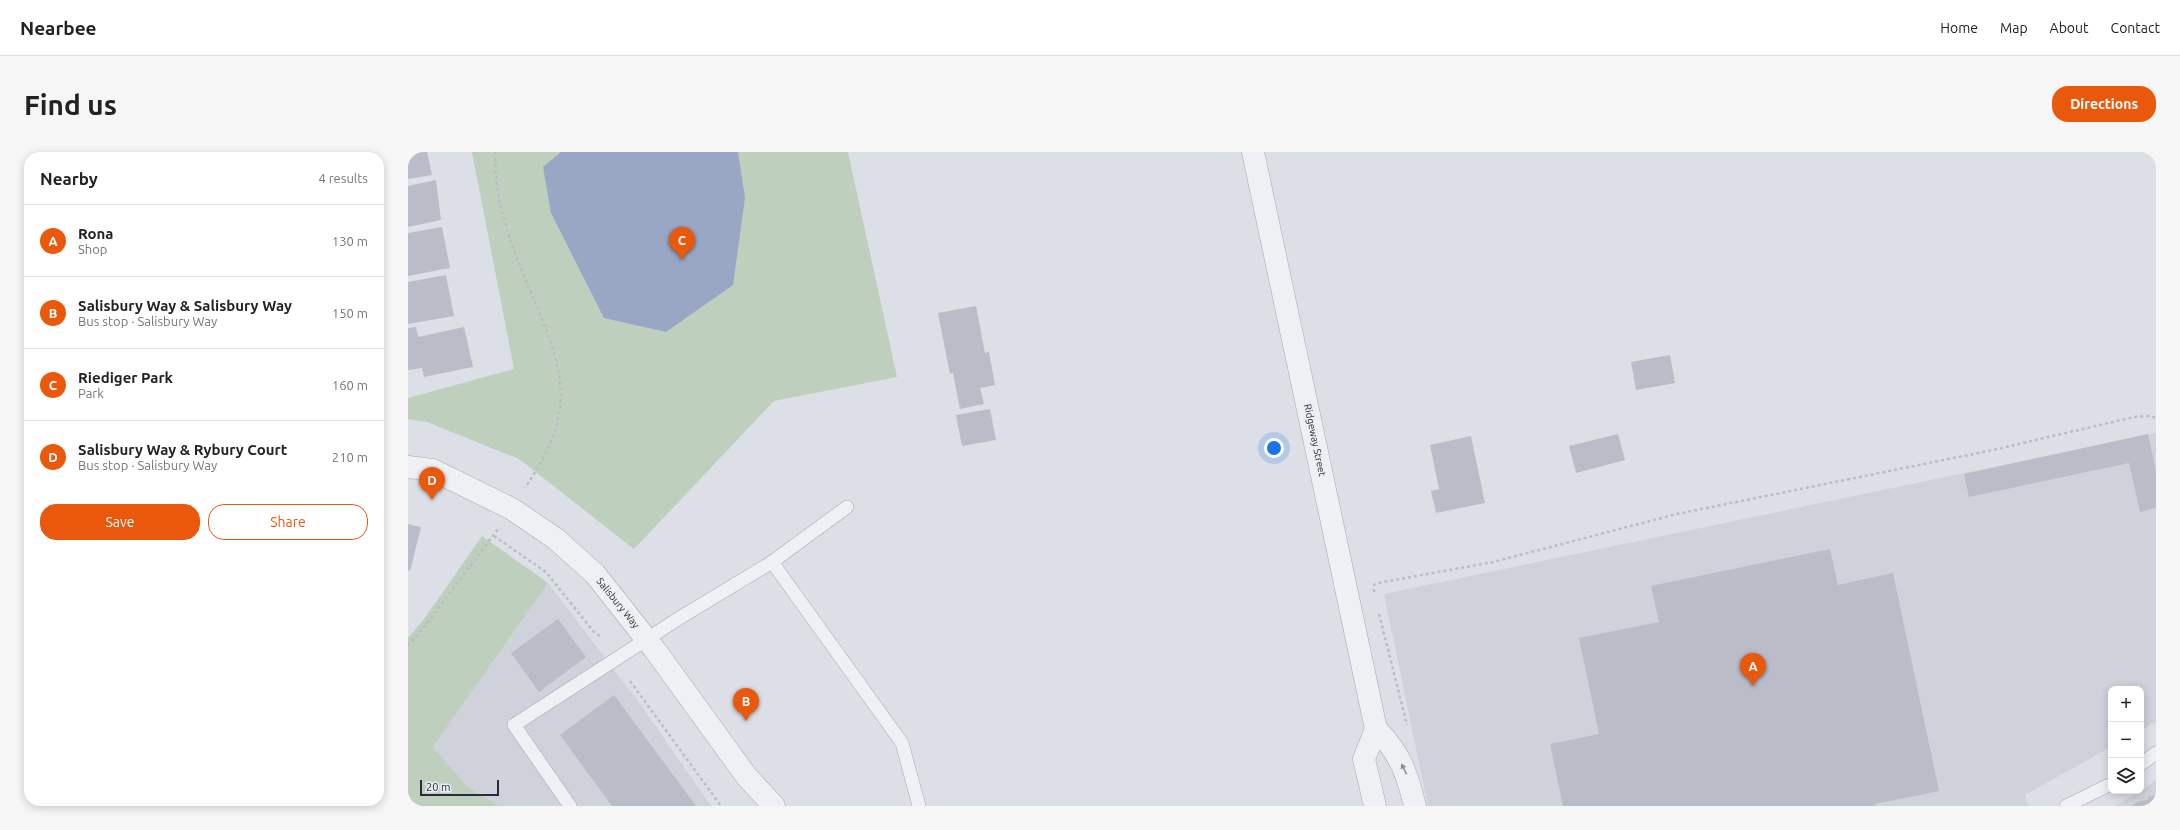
<!DOCTYPE html>
<html lang="en">
<head>
<meta charset="utf-8">
<style>
  body { margin:0; font-family:Ubuntu,sans-serif; background:#f6f6f6; color:#222 }
  .controls { position:absolute; right:12px; bottom:12px; display:grid; overflow:hidden; border-radius:8px; box-shadow:0 2px 10px #0003 }
  .controls button { width:36px; height:36px; display:grid; place-items:center; padding:0; border:0; border-bottom:1px solid #e0e0e0; background:#fff; color:#222; font:20px sans-serif }
  .scale { position:absolute; left:12px; bottom:10px; width:79px; box-sizing:border-box; padding-left:4px; border:2px solid #272b3b; border-top:0; font-size:11px; line-height:14px; white-space:nowrap; color:#272b3b; -webkit-text-stroke:3px #eceef4; paint-order:stroke }
  .you { position:absolute; left:866px; top:296px; width:14px; height:14px; margin:-10px; border:3px solid #fff; border-radius:50%; background:#1a73e8; box-shadow:0 0 0 6px #1a73e833 }
  .badge { display:grid; place-items:center; width:26px; height:26px; border-radius:50%; background:#ea580c; color:#fff; font-size:13px; font-weight:700 }
  .pin { position:absolute; translate:-50% -33px; filter:drop-shadow(0 1px 2px #0008) }
  .pin::after { content:''; position:absolute; top:21px; width:14px; height:12px; background:inherit; clip-path:polygon(0 0,100% 0,50% 100%) }
  .list { margin:0; padding:0; list-style:none }
  h2 { display:flex; justify-content:space-between; align-items:center; height:52px; margin:0; padding:0 16px; font-size:17px }
  h2 small { font-size:13px; font-weight:400; color:#767676 }
  .list li { display:grid; grid-template-columns:26px 1fr auto; gap:12px; align-items:center; box-sizing:border-box; height:72px; padding:0 16px; border-top:1px solid #e0e0e0 }
  .list b { display:block; font-size:15px; white-space:nowrap }
  .list p { margin:0; font-size:13px; white-space:nowrap; color:#767676 }
  .list em { font-size:13px; font-style:normal; color:#767676 }
  .actions { display:flex; gap:8px; padding:12px 16px }
  .actions a { flex:1; padding:9px 0; border:1px solid #ea580c; border-radius:16px; text-align:center; font-size:14px; color:#ea580c }
  .actions .main { background:#ea580c; color:#fff }
  .icon { flex:none; width:22px; height:22px; fill:none; stroke:currentColor; stroke-width:2; stroke-linecap:round; stroke-linejoin:round }
  .map { position:relative; flex:none; width:1748px; height:654px; overflow:hidden; border-radius:16px }
  header { display:flex; align-items:center; gap:24px; box-sizing:border-box; height:56px; padding:0 20px; background:#fff; border-bottom:1px solid #e0e0e0 }
  header strong { font-size:19px }
  nav { display:flex; gap:22px; margin-inline-start:auto; font-size:14px }
  .intro { display:flex; align-items:center; justify-content:space-between; box-sizing:border-box; height:96px; padding:0 24px }
  h1 { margin:0; font-size:28px }
  .button { padding:10px 18px; border-radius:16px; background:#ea580c; color:#fff; font-size:14px; font-weight:700 }
  main { display:flex; gap:24px; padding:0 24px }
  aside { flex:1; background:#fff; border-radius:16px; box-shadow:0 2px 10px #0003 }
  .map>svg:first-child { display:block }
  .built { fill:#cfd1db }
  .green { fill:#bfcfbe }
  .water { fill:#99a7c5 }
  .building { fill:#babdc8 }
  .lines { fill:none; stroke-linecap:round; stroke-linejoin:round }
  .service-casing { stroke:#a6a9b3; stroke-width:14 }
  .minor-casing { stroke:#a6a9b3; stroke-width:23 }
  .path { stroke:#bbbdc4; stroke-width:2.5; stroke-dasharray:3 3; stroke-linecap:butt }
  .service { stroke:#eff0f4; stroke-width:13 }
  .minor { stroke:#eff0f4; stroke-width:22 }
  .oneway { fill:#8b8e98 }
  .labels { text-anchor:middle; dominant-baseline:central; stroke-width:4; stroke-linejoin:round; paint-order:stroke }
  .street-label { font-size:10px; fill:#272b3b; stroke:#eceef4 }
</style>
</head>
<body>
<header>
<strong>Nearbee</strong>
<nav><a>Home</a><a>Map</a><a>About</a><a>Contact</a></nav>
</header>
<div class="intro"><h1>Find us</h1><a class="button">Directions</a></div>
<main>
<aside>
<h2>Nearby<small>4 results</small></h2>
<ul class="list">
<li><span class="badge">A</span><div><b>Rona</b><p>Shop</p></div><em>130 m</em></li>
<li><span class="badge">B</span><div><b>Salisbury Way &amp; Salisbury Way</b><p>Bus stop · Salisbury Way</p></div><em>150 m</em></li>
<li><span class="badge">C</span><div><b>Riediger Park</b><p>Park</p></div><em>160 m</em></li>
<li><span class="badge">D</span><div><b>Salisbury Way &amp; Rybury Court</b><p>Bus stop · Salisbury Way</p></div><em>210 m</em></li>
</ul>
<div class="actions"><a class="main">Save</a><a>Share</a></div>
</aside>
<div class="map">
<svg width="1748" height="654" viewBox="0 0 1748 654">
  <rect width="100%" height="100%" fill="#dddfe6"/>
  <!-- built -->
  <g class="built">
    <path d="M1748,281V570L1733,578V537H1703V595L1617,643L1620,654H1020L976,442Z"/>
    <path d="M140,431L230,549L303,654H91L60,635L25,595Z"/>
    <path d="M1748,628V654H1707L1733,639Z"/>
  </g>
  <!-- green -->
  <g class="green">
    <path d="M64,0H440L489,225L366,249L226,397L111,307L19,270L0,267V246L106,217Z"/>
    <path d="M74,384L140,431L25,595L60,635L91,654H0V486L16,467Z"/>
  </g>
  <!-- water -->
  <path class="water" d="M153,0H330L337,46L325,133L258,180L196,166L143,61L135,15Z"/>
  <!-- building -->
  <g class="building">
    <path d="M0,0H19L24,23L0,27Z"/>
    <path d="M28,28L33,68L0,75V34Z"/>
    <path d="M34,75L42,116L0,124V81Z"/>
    <path d="M38,123L46,164L0,172V130Z"/>
    <path d="M568,154L577,201L581,200L587,233L572,236L576,252L552,257L545,221L542,222L530,161Z"/>
    <path d="M8,175L10,185L56,175L65,215L16,225L14,216L0,218V176Z"/>
    <path d="M1262,203L1267,231L1228,238L1223,210Z"/>
    <path d="M582,257L588,288L554,294L548,263Z"/>
    <path d="M1210,282L1217,308L1168,321L1161,294Z"/>
    <path d="M1740,282L1748,319V356L1732,360L1721,311L1561,345L1556,322Z"/>
    <path d="M1063,284L1077,351L1028,361L1023,339L1031,337L1022,293Z"/>
    <path d="M0,372L13,375L2,419L0,418Z"/>
    <path d="M1422,397L1430,433L1485,421L1531,639L1467,652L1468,654H1155L1142,592L1191,582L1171,486L1251,470L1243,434Z"/>
    <path d="M150,467L178,505L131,540L103,501Z"/>
    <path d="M206,543L288,654H204L152,583Z"/>
    <path d="M1748,643V654H1723L1730,650L1741,647L1740,645Z"/>
  </g>
  <g class="lines">
    <defs>
      <g id="service">
        <path d="M364,410L439,355"/>
        <path d="M1733,612L1748,601"/>
        <path d="M162,654L106,573L273,465L364,410L494,591L511,654"/>
        <path d="M1658,654L1703,632"/>
      </g>
      <g id="minor">
        <path d="M845,0L968,577C992,601 999,621 1007,654"/>
        <path d="M0,315L25,318L104,357L148,387L187,422L247,498L339,625L366,654"/>
        <path d="M967,654L956,607L968,577"/>
      </g>
    </defs>
    <!-- service casing -->
    <use href="#service" class="service-casing"/>
    <!-- minor casing -->
    <use href="#minor" class="minor-casing"/>
    <!-- path -->
    <g class="path">
      <path d="M87,0C87,39 95,70 109,106C126,153 161,212 151,262C146,290 132,313 117,336"/>
      <path d="M86,384L138,420L185,479L193,485"/>
      <path d="M966,440V433L970,431L1085,410L1269,362L1585,298L1726,265L1742,264L1748,266"/>
      <path d="M971,462L999,573"/>
      <path d="M0,494L21,469L90,377"/>
      <path d="M222,529L313,654"/>
    </g>
    <!-- service -->
    <use href="#service" class="service"/>
    <!-- minor -->
    <use href="#minor" class="minor"/>
  </g>
  <!-- one-way arrows -->
  <defs><path id="oneway-solid" d="M-6-.8H1V-3.2L6.5 0L1 3.2V.8H-6Z"/></defs>
  <use class="oneway" href="#oneway-solid" transform="translate(996 617) rotate(-116)"/>
  <g class="labels">
    <!-- street labels -->
    <g class="street-label">
      <text transform="translate(907 288) rotate(78)">Ridgeway Street</text>
      <text transform="translate(210 451) rotate(51)">Salisbury Way</text>
    </g>
  </g>
</svg>
<div class="controls">
<button>+</button>
<button>−</button>
<button><svg class="icon" aria-label="layers" viewBox="0 0 24 24"><path d="M12 4l9 5-9 5-9-5zM3 14l9 5 9-5"/></svg></button>
</div>
<div class="scale">20 m</div>
<div class="you"></div>
<div class="pin badge" style="left:1345px;top:534px">A</div>
<div class="pin badge" style="left:338px;top:569px">B</div>
<div class="pin badge" style="left:274px;top:108px">C</div>
<div class="pin badge" style="left:24px;top:348px">D</div>
</div>
</main>
</body>
</html>
